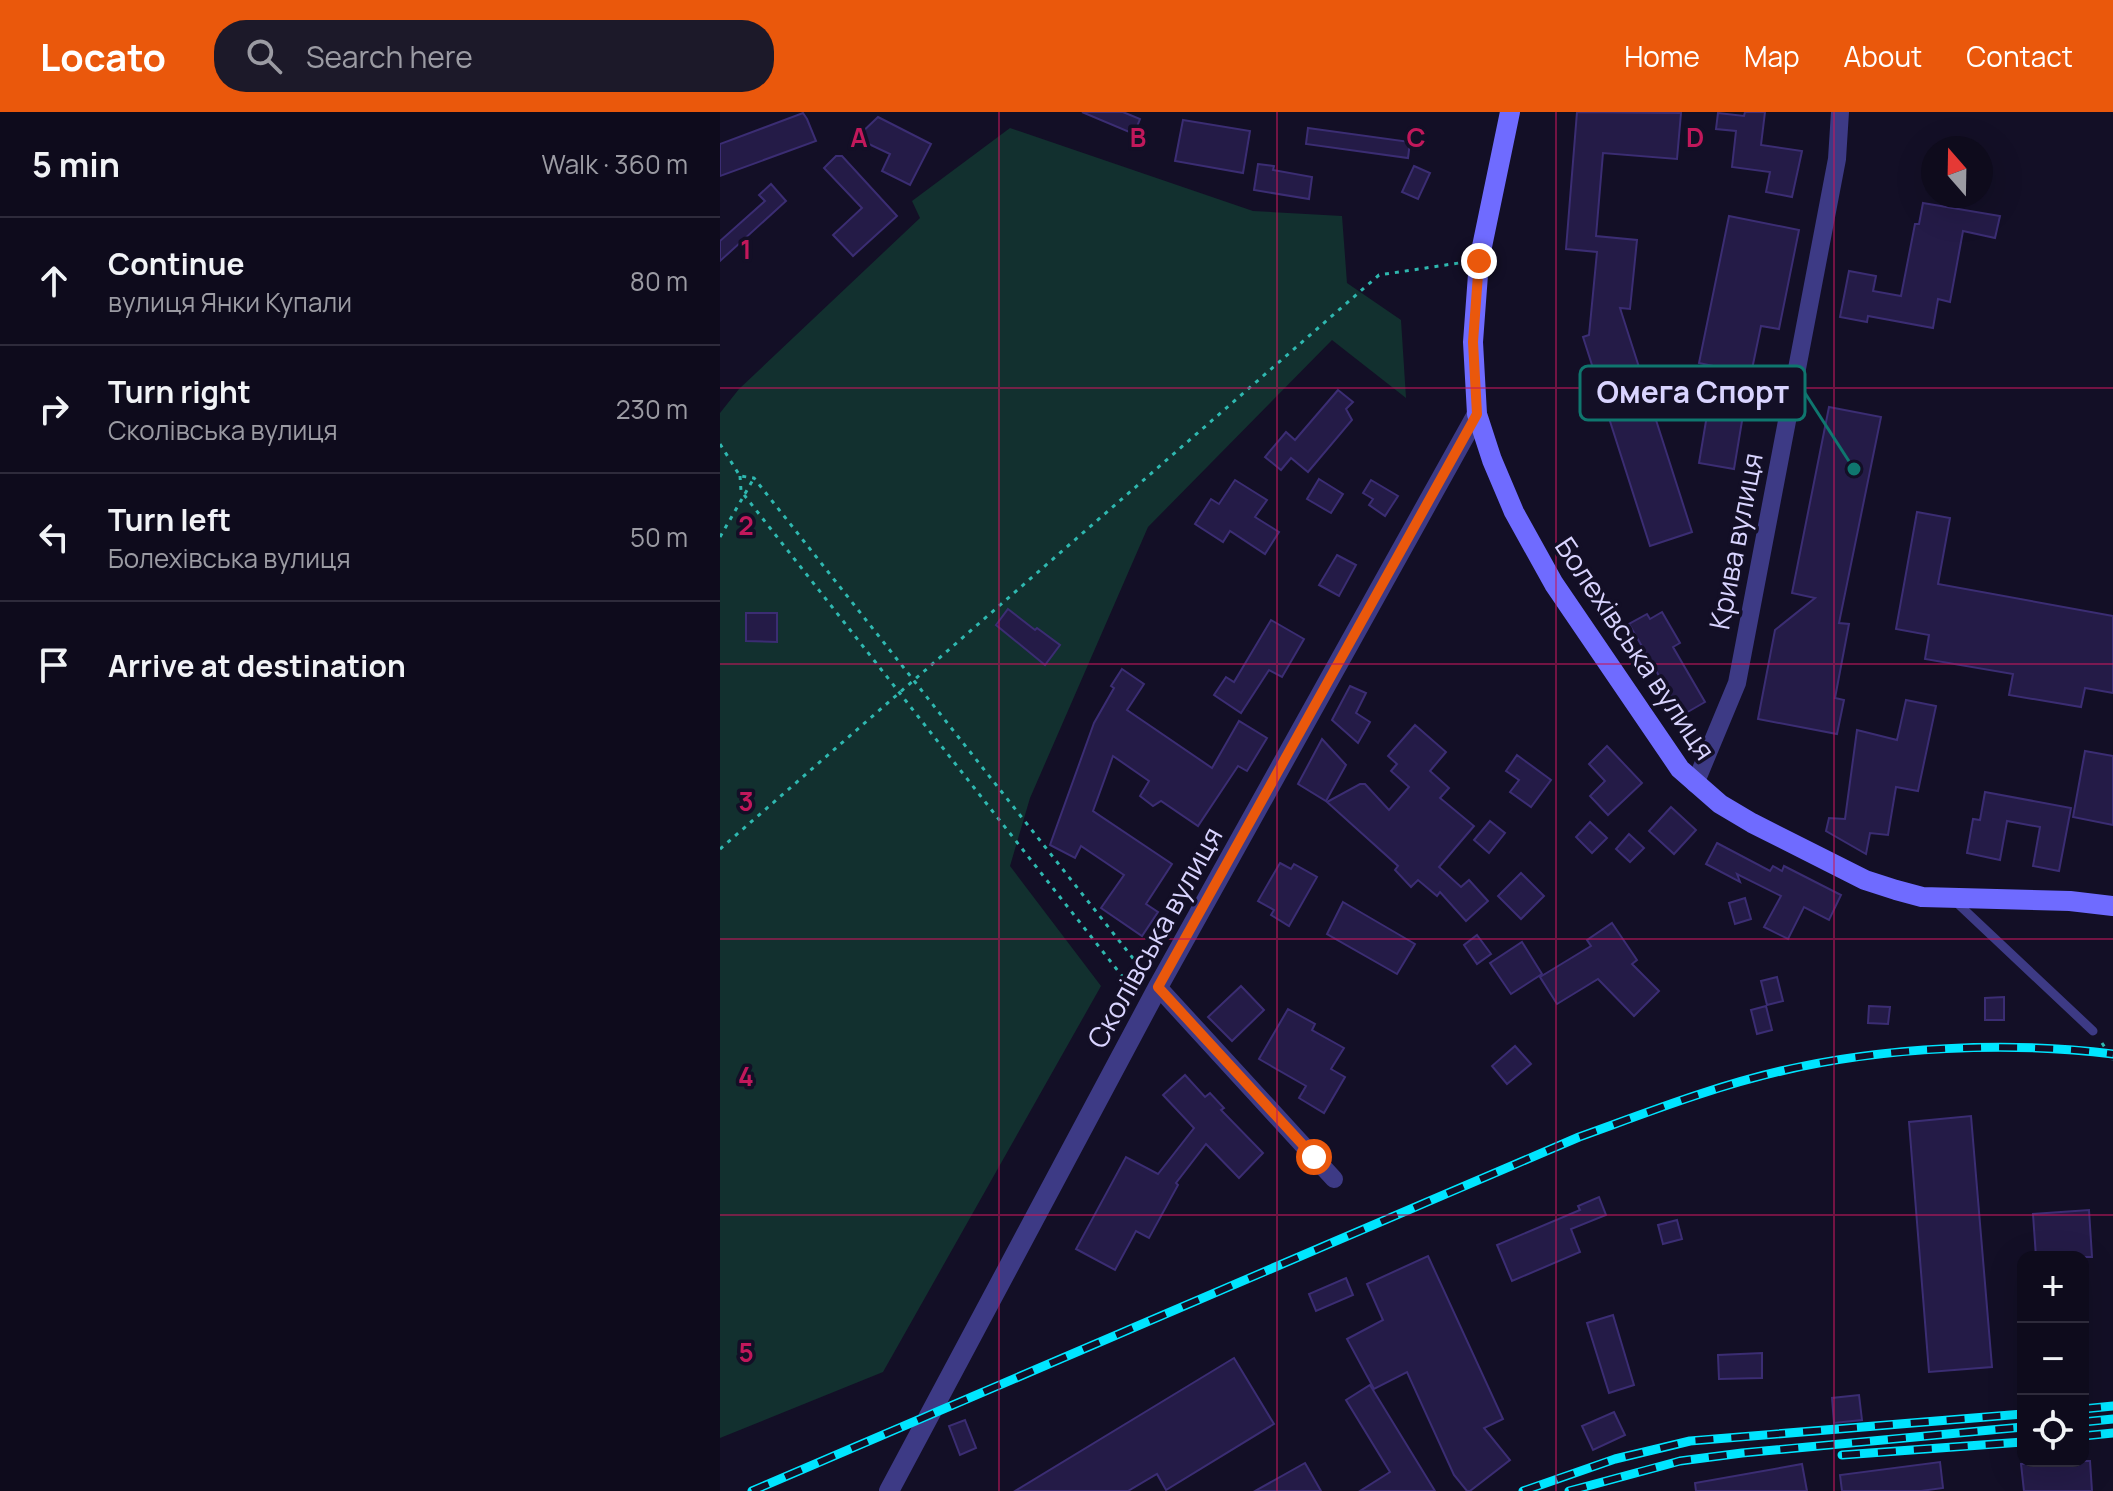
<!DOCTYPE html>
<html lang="en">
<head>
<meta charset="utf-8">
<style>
  body { margin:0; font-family:Manrope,sans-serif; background:#1c1929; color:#f1f3f6 }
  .controls { position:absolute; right:24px; bottom:24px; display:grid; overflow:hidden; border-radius:16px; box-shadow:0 8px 32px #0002 }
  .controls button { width:72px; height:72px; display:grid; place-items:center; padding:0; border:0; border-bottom:2px solid #2e2b3b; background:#0e0b1c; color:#f1f3f6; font:40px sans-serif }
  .compass { position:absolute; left:1201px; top:24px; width:72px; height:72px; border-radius:50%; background:#0e0b1c; box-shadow:0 8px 32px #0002; rotate:340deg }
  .stop { position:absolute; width:24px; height:24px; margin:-18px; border:6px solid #ea580c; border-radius:50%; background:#fff }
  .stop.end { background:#ea580c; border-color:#fff; box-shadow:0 2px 8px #0008 }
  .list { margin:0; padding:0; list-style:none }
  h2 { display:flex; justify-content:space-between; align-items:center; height:104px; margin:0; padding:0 32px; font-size:34px }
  h2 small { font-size:26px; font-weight:400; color:#9b9ba3 }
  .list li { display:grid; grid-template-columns:52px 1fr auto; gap:24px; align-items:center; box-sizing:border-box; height:128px; padding:0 32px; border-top:2px solid #2e2b3b }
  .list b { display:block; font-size:30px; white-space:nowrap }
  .list p { margin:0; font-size:26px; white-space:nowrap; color:#9b9ba3 }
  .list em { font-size:26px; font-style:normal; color:#9b9ba3 }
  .icon { flex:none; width:44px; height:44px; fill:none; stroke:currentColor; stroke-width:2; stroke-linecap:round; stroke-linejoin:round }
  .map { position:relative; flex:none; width:1393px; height:1379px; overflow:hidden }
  header { display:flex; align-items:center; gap:48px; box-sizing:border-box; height:112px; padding:0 40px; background:#ea580c; color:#fff }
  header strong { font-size:38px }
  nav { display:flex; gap:44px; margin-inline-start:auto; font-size:28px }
  .search { width:560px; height:72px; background:#1c1929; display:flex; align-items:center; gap:20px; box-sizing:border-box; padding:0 28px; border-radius:32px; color:#9b9ba3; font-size:30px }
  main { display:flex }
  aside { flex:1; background:#0e0b1c }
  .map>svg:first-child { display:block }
  .green { fill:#12302f }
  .building { fill:#241b47; stroke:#3b2d73; stroke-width:2 }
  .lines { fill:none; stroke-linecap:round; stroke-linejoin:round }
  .path { stroke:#2fb8b0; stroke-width:3; stroke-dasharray:4 6; stroke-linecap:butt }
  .service { stroke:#3d3a85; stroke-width:9 }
  .minor { stroke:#3d3a85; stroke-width:18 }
  .tertiary { stroke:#3d3a85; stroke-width:20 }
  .secondary { stroke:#6f6bff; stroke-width:20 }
  .rail-casing { stroke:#00e5ff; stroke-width:9 }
  .rail { stroke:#130f26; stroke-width:6; stroke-dasharray:18; stroke-linecap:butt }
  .route { stroke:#ea580c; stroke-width:10 }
  .grid { fill:none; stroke:#c2185b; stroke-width:2; stroke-opacity:0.55 }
  .labels { text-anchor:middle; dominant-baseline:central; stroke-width:7; stroke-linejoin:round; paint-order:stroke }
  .street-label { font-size:28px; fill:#d9d4ff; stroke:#130f26 }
  .grid-label { font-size:26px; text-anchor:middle; font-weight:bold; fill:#c2185b; stroke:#130f26; stroke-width:7; stroke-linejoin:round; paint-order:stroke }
  .leader { fill:none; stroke:#0f766e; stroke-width:3 }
  .callout-dot { fill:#0f766e; stroke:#130f26; stroke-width:3 }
  .callout { fill:#130f26; stroke:#0f766e; stroke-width:3 }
  .callout-label { font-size:30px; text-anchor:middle; font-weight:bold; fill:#d9d4ff }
</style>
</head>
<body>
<header>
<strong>Locato</strong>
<div class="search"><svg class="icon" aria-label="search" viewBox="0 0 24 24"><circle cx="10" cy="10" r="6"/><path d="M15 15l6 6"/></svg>Search here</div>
<nav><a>Home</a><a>Map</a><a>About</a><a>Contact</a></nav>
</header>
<main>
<aside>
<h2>5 min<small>Walk · 360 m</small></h2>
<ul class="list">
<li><svg class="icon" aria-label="ahead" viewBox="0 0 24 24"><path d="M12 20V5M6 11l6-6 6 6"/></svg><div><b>Continue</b><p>вулиця Янки Купали</p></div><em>80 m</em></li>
<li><svg class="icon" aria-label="right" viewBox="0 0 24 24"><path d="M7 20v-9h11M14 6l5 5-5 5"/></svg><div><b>Turn right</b><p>Сколівська вулиця</p></div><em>230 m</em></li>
<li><svg class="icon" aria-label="left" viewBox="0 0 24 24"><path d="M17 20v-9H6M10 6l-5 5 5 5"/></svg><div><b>Turn left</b><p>Болехівська вулиця</p></div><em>50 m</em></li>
<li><svg class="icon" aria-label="arrive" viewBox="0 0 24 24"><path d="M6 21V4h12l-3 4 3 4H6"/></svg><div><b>Arrive at destination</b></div></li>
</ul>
</aside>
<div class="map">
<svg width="1393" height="1379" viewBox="0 0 1393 1379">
  <rect width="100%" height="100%" fill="#130f26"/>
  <!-- green -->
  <path class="green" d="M290,16L533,99L622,104L627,171L681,208L686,286L612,228L428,415L310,686L290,754L381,874L163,1260L0,1326V301L19,277L200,106L192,89Z"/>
  <!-- building -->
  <g class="building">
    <path d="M362,0H403L420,7L414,22Z"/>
    <path d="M857,0L961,1L957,47L883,41L876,124L917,128L910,197L900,196L972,420L930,434L863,225L869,223L877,140L846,137Z"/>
    <path d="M1025,0H1045L1041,33L1082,39L1072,85L1046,80L1050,60L1012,55L1016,19L996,17L998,1L1024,4Z"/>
    <path d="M83,1L87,7L96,29L0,64V32Z"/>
    <path d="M158,5L211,32L190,73L162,59L170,42L136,26Z"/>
    <path d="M463,8L530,19L523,61L455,49Z"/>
    <path d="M588,16L690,30L688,46L586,32Z"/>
    <path d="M116,44H122L177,104L133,144L113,123L142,96L104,56Z"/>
    <path d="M538,52L554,54L553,58L592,65L589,87L534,78Z"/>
    <path d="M694,54L710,61L698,87L682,80Z"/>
    <path d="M51,72L66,89L0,149V129L45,89L39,83Z"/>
    <path d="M1203,91L1280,104L1275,126L1243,119L1230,190L1218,187L1213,216L1148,204L1147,210L1120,205L1129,159L1156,164L1153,179L1181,184L1195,112H1199Z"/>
    <path d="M1009,104L1079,118L1059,217L1041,214L1031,262L979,251Z"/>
    <path d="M618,278L633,290L626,297L632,308L588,360L571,346L561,358L545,345L566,320L575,328Z"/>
    <path d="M989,291L1024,297L1014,357L979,351Z"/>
    <path d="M1109,295L1161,305L1119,511L1129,512L1115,586L1124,588L1117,622L1038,607L1055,518L1095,486L1072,481Z"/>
    <path d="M599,367L623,382L611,401L587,387Z"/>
    <path d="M515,368L547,388L535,405L559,420L545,442L510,419L503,430L475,412L491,387L499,392Z"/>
    <path d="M651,368L678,384L665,404L649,393L653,387L643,381Z"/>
    <path d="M1197,400L1230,406L1218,472L1393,504V581L1365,576L1361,595L1289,583L1293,562L1205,547L1209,523L1176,517Z"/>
    <path d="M617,443L636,453L619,484L599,473Z"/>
    <path d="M288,497L315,518L317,516L340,533L325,553L276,513Z"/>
    <path d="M942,500L960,531L953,535L985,590L959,605L939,570L942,569L909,512L927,502L930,507Z"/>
    <path d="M26,501H57V530L26,529Z"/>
    <path d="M551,508L584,527L562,565L549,558L521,601L494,583L506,565L514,570Z"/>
    <path d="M402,557L424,572L407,598L492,656L519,609L547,626L527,659L518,654L478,714L441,689L433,694L420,684L429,669L393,644L373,699L452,752L426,792L438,800L422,824L381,796L404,763L361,734L355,746L330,733L374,611L394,576L391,574Z"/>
    <path d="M630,574L646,581L636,601L650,610L638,631L612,608Z"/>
    <path d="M1186,588L1216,594L1198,679L1176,675L1168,723L1150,721L1146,742L1106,719L1109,706L1125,707L1137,618L1177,628Z"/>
    <path d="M695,613L726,640L710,659L729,676L720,686L754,714L719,755L741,775L749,768L768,789L746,809L720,780L717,784L698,768L691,775L675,758L678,754L607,690L640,672H645L669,698L689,675L671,659L677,652L668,644Z"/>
    <path d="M602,627L626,653L606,689L578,672Z"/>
    <path d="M887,634L922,671L888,703L870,684L885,669L869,652Z"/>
    <path d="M1365,639L1393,644V713L1353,705Z"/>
    <path d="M797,643L831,668L811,695L790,680L799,668L786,659Z"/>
    <path d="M1265,680L1351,696L1339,759L1313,754L1320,715L1287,709L1280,748L1247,741L1253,707L1260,708Z"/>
    <path d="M951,695L976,718L954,742L929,719Z"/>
    <path d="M770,709L785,721L769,741L754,728Z"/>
    <path d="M870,710L887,726L872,741L856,725Z"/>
    <path d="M909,722L924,736L910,750L896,737Z"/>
    <path d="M997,731L1050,759L1053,754L1062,759L1064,754L1121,783L1109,808L1084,795L1068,827L1044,815L1061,784L1017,762L1020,770L986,752Z"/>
    <path d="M560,751L571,757L574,752L597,765L569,814L551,803L554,798L538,789Z"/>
    <path d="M801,761L824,784L801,807L778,784Z"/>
    <path d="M1025,786L1031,807L1015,812L1009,791Z"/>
    <path d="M623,790L695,832L677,862L607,822Z"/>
    <path d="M892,811L917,848L912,852L939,879L914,904L878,867L837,892L820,865L871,834L867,828Z"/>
    <path d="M757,823L771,842L757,852L744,833Z"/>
    <path d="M802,830L822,862L791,882L770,851Z"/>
    <path d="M1057,865L1063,889L1047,893L1041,869Z"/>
    <path d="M521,874L544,898L512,929L488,905Z"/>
    <path d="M1284,885V908H1265V886Z"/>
    <path d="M1046,894L1052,918L1037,922L1031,898Z"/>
    <path d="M1149,894L1170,895L1168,912L1148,911Z"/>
    <path d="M568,897L595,912L592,918L624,936L611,957L625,965L604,1001L579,986L586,974L539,947Z"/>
    <path d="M795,934L811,952L787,972L772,954Z"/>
    <path d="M465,963L485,985L490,981L504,996L501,998L543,1041L519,1066L486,1032L456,1071L458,1073L429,1126L416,1119L395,1158L356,1137L406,1045L438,1062L474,1016L443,983Z"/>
    <path d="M1251,1004L1272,1255L1209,1260L1189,1010Z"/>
    <path d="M879,1085L886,1103L851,1117L860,1140L792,1169L777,1133L860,1098L858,1094Z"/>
    <path d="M1369,1098L1372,1145H1316L1313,1102Z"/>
    <path d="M957,1108L962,1127L943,1132L938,1113Z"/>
    <path d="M708,1144L783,1307L764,1316L790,1348L750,1379H747L734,1363L687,1260L654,1277L627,1227L663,1208L647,1172Z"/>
    <path d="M626,1166L633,1183L596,1199L589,1182Z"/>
    <path d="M893,1203L914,1273L889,1281L867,1211Z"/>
    <path d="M1042,1241V1266L999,1267L998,1243Z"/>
    <path d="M514,1246L554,1312L446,1378L437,1362L408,1379H295Z"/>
    <path d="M650,1273L715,1379H640L670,1360L626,1288Z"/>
    <path d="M1139,1283L1142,1308L1114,1311L1112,1286Z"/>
    <path d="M894,1300L905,1323L873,1338L862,1314Z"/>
    <path d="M245,1308L256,1336L240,1343L229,1314Z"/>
    <path d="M1340,1349H1370L1372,1379H1304L1301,1352Z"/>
    <path d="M1220,1350L1223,1376L1201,1379H1122L1120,1363Z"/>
    <path d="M585,1351L601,1379H535Z"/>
    <path d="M1082,1352L1087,1379H976L975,1371Z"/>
  </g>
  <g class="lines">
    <!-- path -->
    <g class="path">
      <path d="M0,332L20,364L34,366L423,859"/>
      <path d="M20,364L21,379L402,864"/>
      <path d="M0,425L34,366"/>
      <path d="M0,737L659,163L739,151"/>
      <path d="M1382,931L1393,948"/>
    </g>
    <!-- service -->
    <path class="service" d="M1236,790L1373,919"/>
    <!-- minor -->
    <g class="minor">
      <path d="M975,672L1017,571L1117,47L1120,0"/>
      <path d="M438,875L614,1067"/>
    </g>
    <!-- tertiary -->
    <path class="tertiary" d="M169,1379L438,875L757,302"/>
    <!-- secondary -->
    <path class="secondary" d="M790,0L759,149L753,230L757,302L772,348L794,400L834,472L960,657L1000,692L1032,711L1145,768L1176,778L1202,785L1350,789L1393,794"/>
    <defs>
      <g id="rail">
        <path d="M1363,1297L1393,1294"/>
        <path d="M1363,1310L1393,1307"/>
        <path d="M1363,1324L1393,1321"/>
        <path d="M1122,1343L1303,1330"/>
        <path d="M32,1379L859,1025C926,1001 992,975 1061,959C1163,935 1289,929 1393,942"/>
        <path d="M803,1379L895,1347L970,1329L1303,1302"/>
        <path d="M849,1379L960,1349L1022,1341L1303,1315"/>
      </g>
    </defs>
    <!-- rail casing -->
    <use href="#rail" class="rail-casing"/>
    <!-- rail -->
    <use href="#rail" class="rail"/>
  </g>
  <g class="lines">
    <!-- route -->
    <path class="route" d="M594,1045L438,875L757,302L753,230L759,149"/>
  </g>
  <!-- grid -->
  <path class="grid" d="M279,0V1379M557,0V1379M836,0V1379M1114,0V1379M0,276H1393M0,552H1393M0,827H1393M0,1103H1393"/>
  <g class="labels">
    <!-- street labels -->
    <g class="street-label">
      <text transform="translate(1015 429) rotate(-79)">Крива вулиця</text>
      <text transform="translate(916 536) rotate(56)">Болехівська вулиця</text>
      <text transform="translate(434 825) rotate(-61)">Сколівська вулиця</text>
    </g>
  </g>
  <g class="grid-label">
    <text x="139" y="35">A</text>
    <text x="418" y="35">B</text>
    <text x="696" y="35">C</text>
    <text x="975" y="35">D</text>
    <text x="26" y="147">1</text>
    <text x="26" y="423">2</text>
    <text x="26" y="699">3</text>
    <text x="26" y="974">4</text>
    <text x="26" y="1250">5</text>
  </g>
  <!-- callouts -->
  <path class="leader" d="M1134 357L1085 281"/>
  <circle class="callout-dot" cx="1134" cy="357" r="8"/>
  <rect class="callout" x="860" y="254" width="225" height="54" rx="8"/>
  <g class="callout-label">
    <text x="973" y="291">Омега Спорт</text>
  </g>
</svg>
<div class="controls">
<button>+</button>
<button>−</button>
<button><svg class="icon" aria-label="locate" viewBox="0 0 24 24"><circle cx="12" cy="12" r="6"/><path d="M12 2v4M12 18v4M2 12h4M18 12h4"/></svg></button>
</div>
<svg class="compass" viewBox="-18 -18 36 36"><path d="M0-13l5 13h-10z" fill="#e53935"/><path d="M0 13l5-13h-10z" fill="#9b9ba3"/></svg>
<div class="stop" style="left:594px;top:1045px"></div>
<div class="stop end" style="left:759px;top:149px"></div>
</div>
</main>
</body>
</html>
